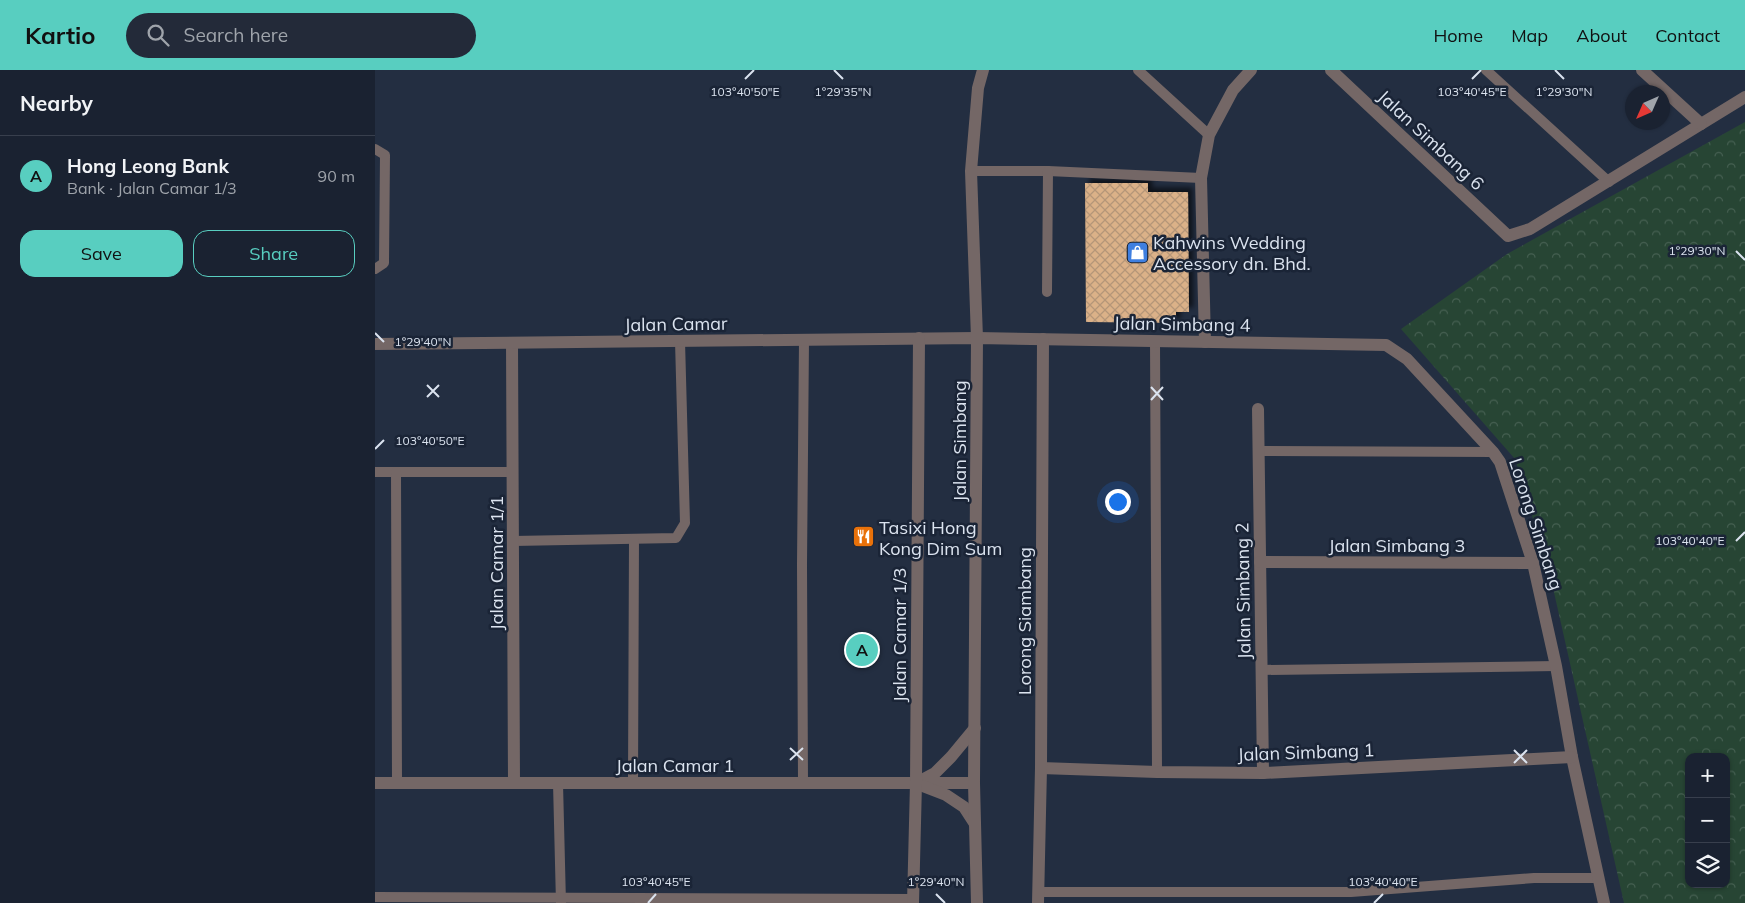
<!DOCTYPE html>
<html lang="en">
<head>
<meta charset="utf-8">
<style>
  body { margin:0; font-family:Mulish,sans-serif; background:#232a39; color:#f1f3f6 }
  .controls { position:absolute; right:15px; bottom:15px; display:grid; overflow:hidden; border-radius:10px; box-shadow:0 1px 4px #0004 }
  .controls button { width:45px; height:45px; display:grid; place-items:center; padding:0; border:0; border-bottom:1px solid #383f4d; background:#1a2231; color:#f1f3f6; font:25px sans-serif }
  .compass { position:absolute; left:1250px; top:15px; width:45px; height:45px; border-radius:50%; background:#1a2231; box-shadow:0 1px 4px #0004; rotate:225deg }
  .you { position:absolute; left:742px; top:431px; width:18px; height:18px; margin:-12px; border:4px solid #fff; border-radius:50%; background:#1a73e8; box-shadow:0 0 0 8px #1a73e833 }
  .badge { display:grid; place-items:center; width:32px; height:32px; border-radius:50%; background:#58cec0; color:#111; font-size:16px; font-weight:700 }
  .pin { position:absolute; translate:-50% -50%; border:2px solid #fff; box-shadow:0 1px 5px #0006 }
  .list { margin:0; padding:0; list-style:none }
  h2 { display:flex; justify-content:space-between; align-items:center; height:65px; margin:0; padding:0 20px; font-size:21px }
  h2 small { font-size:16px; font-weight:400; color:#9fa4ab }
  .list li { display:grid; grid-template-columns:32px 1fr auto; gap:15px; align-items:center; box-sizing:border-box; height:80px; padding:0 20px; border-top:1px solid #383f4d }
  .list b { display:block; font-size:19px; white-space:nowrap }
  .list p { margin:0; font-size:16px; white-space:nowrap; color:#9fa4ab }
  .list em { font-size:16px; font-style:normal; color:#9fa4ab }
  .actions { display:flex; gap:10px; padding:15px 20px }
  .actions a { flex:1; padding:11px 0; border:1px solid #58cec0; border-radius:15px; text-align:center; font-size:18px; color:#58cec0 }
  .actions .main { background:#58cec0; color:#111 }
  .icon { flex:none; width:28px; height:28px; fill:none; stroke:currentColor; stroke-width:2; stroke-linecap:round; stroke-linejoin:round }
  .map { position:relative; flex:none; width:1370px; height:833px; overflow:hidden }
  header { display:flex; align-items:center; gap:30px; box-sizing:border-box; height:70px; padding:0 25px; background:#58cec0; color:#111 }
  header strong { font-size:24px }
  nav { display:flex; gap:28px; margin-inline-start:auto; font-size:18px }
  .search { width:350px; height:45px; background:#232a39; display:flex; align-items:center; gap:12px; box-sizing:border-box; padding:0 18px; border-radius:28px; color:#9fa4ab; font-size:19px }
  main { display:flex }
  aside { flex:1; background:#1a2231 }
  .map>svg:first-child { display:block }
  .forest { fill:url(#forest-crowns); fill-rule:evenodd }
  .building { fill:url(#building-cross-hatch); filter:url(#shadow) }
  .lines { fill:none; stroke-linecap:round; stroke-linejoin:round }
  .service { stroke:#746766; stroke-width:10 }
  .minor { stroke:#746766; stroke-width:12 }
  .tertiary { stroke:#746766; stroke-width:12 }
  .ticks { fill:none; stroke:#dbe3ef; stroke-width:2 }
  .labels { text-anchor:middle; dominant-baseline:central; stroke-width:5; stroke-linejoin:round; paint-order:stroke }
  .street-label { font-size:18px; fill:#dbe3ef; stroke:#1a2436 }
  .poi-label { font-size:18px; fill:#dbe3ef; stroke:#1a2436; text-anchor:start }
  .ticks-label { font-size:12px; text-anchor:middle; fill:#dbe3ef; stroke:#1a2436; stroke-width:5; stroke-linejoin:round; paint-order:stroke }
</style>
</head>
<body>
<header>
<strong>Kartio</strong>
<div class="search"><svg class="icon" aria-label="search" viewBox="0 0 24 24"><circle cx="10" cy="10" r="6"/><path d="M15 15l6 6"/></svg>Search here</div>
<nav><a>Home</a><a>Map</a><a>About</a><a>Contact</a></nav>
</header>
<main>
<aside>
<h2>Nearby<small></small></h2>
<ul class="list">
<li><span class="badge">A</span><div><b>Hong Leong Bank</b><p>Bank · Jalan Camar 1/3</p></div><em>90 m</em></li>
</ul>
<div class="actions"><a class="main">Save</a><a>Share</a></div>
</aside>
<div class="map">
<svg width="1370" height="833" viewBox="0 0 1370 833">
  <defs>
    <pattern id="forest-crowns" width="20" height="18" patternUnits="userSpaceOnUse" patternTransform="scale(1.25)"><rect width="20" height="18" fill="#274534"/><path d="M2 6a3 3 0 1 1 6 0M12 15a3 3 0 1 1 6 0" fill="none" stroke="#466052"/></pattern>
    <pattern id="building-cross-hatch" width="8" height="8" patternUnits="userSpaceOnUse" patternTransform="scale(1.25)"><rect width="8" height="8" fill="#dbb188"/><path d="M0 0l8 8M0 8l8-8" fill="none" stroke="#b59678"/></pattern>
    <filter id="shadow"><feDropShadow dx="4.5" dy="-4.5" stdDeviation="2.5" flood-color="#0009"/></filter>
  </defs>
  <rect width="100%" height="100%" fill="#232e41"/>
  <!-- forest -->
  <path class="forest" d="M1370,52V833H1249L1176,509L1140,389L1026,259L1132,184ZM1314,687H1351V814H1314Z"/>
  <!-- building -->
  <path class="building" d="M710,113H773V122H813L814,242H801V253L711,252Z"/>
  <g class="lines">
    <!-- service -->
    <g class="service">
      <path d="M763,0L834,65"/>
      <path d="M1111,0L1234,112"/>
      <path d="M0,79L10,85L9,193L0,199"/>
      <path d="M596,101H673L826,108"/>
      <path d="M672,222L673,101"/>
      <path d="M780,271L782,702"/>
      <path d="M884,381L1118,382"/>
      <path d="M0,402H138"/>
      <path d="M21,402L22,713"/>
      <path d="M138,471L301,468L310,453L305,271"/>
      <path d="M887,600L1181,596"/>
      <path d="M183,713L186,833"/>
      <path d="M258,713L259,469"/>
      <path d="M428,713L427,495L429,270"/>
      <path d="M663,822H976L1159,808H1222"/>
      <path d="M0,827L539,829"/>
    </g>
    <!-- minor -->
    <g class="minor">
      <path d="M956,0L1133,166L1155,159L1370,27"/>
      <path d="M1267,0L1326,54"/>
      <path d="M830,272L826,108L834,65L858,20L876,0"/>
      <path d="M137,273L139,713"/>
      <path d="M0,274L602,268L1011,275L1032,289L1118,382L1125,392L1158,493L1181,596L1197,687L1229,833"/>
      <path d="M883,339L888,703"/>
      <path d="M885,492L1158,493"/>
      <path d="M666,698L782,702L888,703L1197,687"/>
      <path d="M543,712L560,703L576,687L600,658"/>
      <path d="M0,713H599"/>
      <path d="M545,715L571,725L589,737L600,754"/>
      <path d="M538,833L541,713L544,268"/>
      <path d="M663,833L666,698L668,269"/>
    </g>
    <!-- tertiary -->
    <path class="tertiary" d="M602,833L599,713L602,268L596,101L603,18L608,0"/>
  </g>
  <!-- ticks -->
  <path class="ticks" d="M459,0L468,9M1180,0L1189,9M370,9L379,0M1097,9L1106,0M1361,181L1370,190M0,263L9,272M52,315L64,327M776,317L788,330M52,327L64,315M776,330L788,317M0,379L9,370M1361,471L1370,462M415,678L428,690M1139,680L1152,693M415,690L428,678M1139,693L1152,680M561,824L570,833M273,833L281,824M999,833L1008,824"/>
  <!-- icons -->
  <defs>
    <symbol id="shop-square" viewBox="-11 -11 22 22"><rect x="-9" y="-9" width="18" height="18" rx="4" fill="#3f7fe0" stroke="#1a2436"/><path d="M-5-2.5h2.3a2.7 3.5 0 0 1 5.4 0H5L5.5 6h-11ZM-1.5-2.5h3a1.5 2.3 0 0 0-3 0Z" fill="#fff"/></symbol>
    <symbol id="restaurant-square" viewBox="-11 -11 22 22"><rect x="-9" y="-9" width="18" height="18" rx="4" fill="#e8710a" stroke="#1a2436"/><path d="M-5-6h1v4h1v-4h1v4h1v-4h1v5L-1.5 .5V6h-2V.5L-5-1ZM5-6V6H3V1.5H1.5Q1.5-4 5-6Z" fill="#fff"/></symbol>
  </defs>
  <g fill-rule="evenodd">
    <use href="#shop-square" x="750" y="170" width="25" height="25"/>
    <use href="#restaurant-square" x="476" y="454" width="25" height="25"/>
  </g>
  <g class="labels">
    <!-- street labels -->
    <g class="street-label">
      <text transform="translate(1056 70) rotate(43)">Jalan Simbang 6</text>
      <text transform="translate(301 254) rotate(-1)">Jalan Camar</text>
      <text transform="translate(807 254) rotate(1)">Jalan Simbang 4</text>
      <text transform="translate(584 371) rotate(-90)">Jalan Simbang</text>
      <text transform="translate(1161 454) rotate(72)">Lorong Simbang</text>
      <text x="1022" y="475">Jalan Simbang 3</text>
      <text transform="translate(121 493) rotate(-90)">Jalan Camar 1/1</text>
      <text transform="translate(868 521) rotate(-91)">Jalan Simbang 2</text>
      <text transform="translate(649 551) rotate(-90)">Lorong Siambang</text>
      <text transform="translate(524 565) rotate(-90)">Jalan Camar 1/3</text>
      <text transform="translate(931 682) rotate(-2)">Jalan Simbang 1</text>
      <text x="300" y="695">Jalan Camar 1</text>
    </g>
    <!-- poi labels -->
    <g class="poi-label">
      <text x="778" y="172">Kahwins Wedding<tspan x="778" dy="21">Accessory dn. Bhd.</tspan></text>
      <text x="504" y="457">Tasixi Hong<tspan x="504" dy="21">Kong Dim Sum</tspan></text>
    </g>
  </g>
  <g class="ticks-label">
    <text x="370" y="26">103°40'50"E</text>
    <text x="468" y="26">1°29'35"N</text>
    <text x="1097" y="26">103°40'45"E</text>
    <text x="1189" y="26">1°29'30"N</text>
    <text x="1322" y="185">1°29'30"N</text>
    <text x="48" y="276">1°29'40"N</text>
    <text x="55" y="375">103°40'50"E</text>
    <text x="1315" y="475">103°40'40"E</text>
    <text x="281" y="816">103°40'45"E</text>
    <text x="561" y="816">1°29'40"N</text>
    <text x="1008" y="816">103°40'40"E</text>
  </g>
</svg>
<div class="controls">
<button>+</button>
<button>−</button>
<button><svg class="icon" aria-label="layers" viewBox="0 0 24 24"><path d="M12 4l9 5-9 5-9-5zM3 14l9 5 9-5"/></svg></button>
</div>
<svg class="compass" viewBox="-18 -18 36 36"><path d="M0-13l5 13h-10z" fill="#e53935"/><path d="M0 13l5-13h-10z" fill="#9fa4ab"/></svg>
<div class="you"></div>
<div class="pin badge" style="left:487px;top:580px">A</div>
</div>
</main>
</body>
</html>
